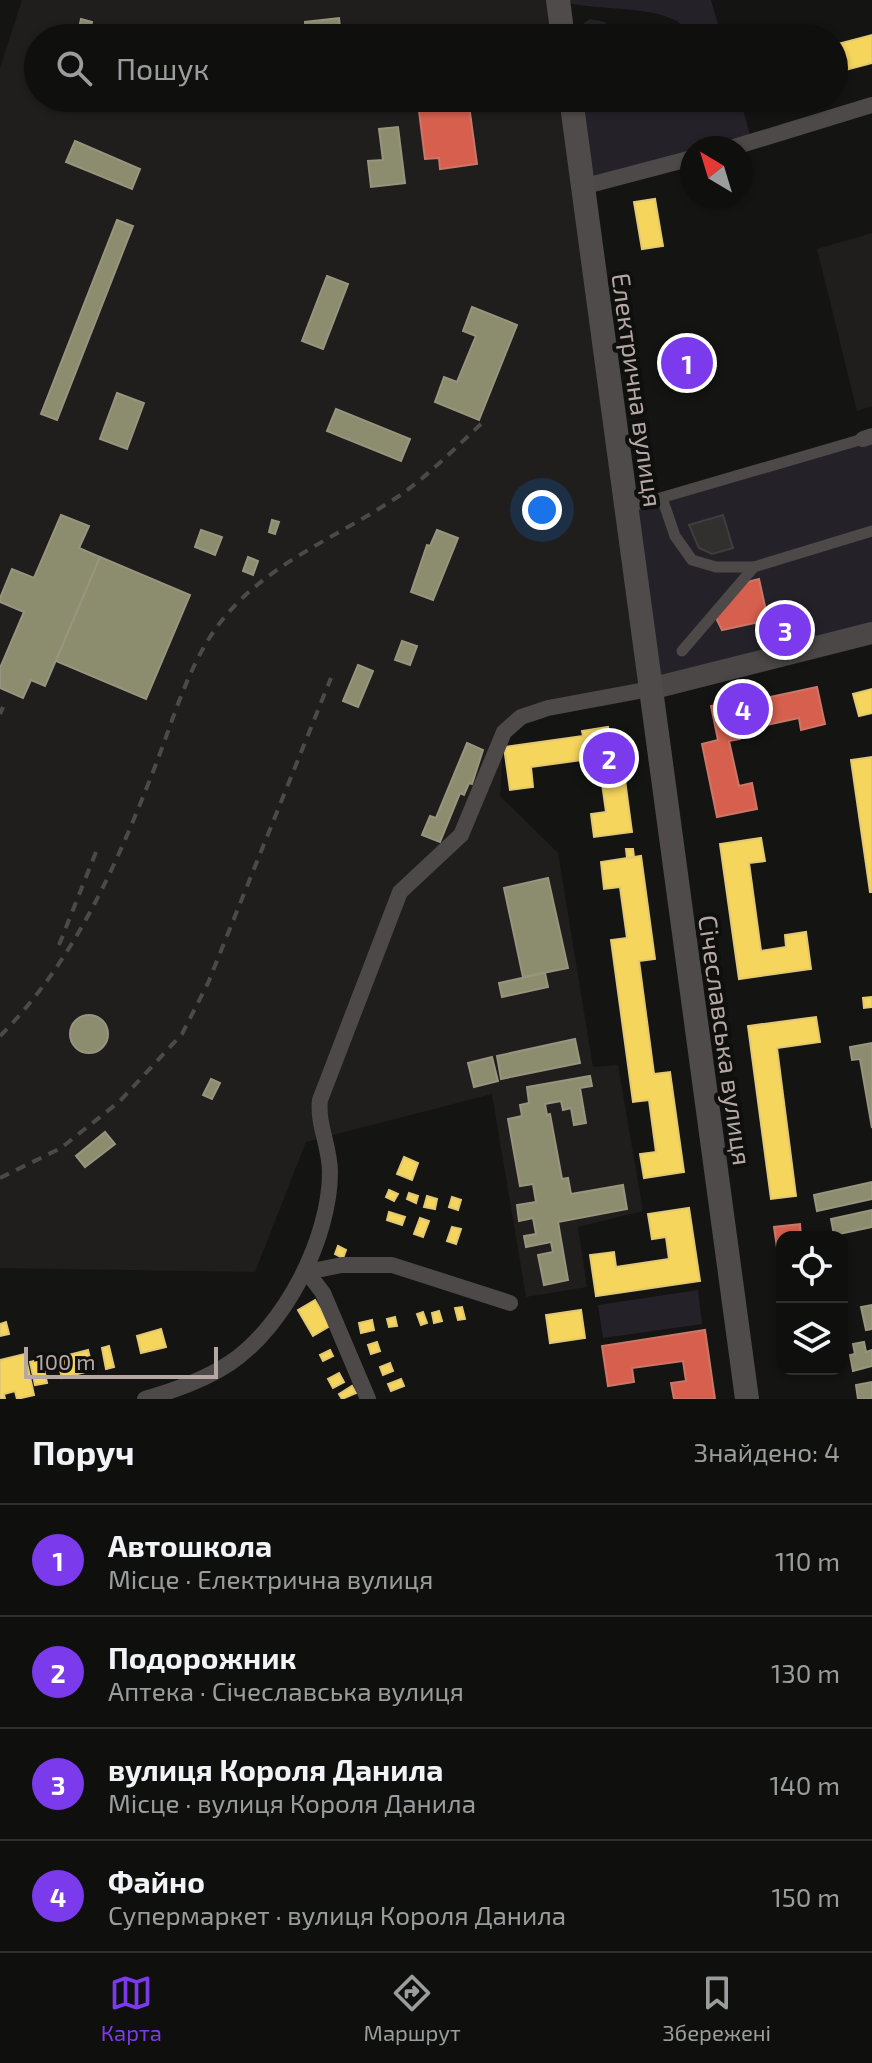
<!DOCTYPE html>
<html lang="uk">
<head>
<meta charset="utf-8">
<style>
  body { margin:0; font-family:"Exo 2",sans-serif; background:#181817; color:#f1f3f6 }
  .controls { position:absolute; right:24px; bottom:24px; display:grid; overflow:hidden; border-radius:16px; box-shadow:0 2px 6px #0004 }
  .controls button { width:72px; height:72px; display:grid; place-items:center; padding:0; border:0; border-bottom:2px solid #2f2f2e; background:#0f0f0e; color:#f1f3f6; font:40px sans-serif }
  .compass { position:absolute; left:680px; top:136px; width:72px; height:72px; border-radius:50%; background:#0f0f0e; box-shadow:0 2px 6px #0004; rotate:322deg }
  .scale { position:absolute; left:24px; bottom:20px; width:194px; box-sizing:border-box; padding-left:8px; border:4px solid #b5a8a4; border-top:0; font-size:22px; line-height:28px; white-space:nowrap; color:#b5a8a4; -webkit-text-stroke:6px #0f0f0e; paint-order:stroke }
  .you { position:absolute; left:542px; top:510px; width:28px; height:28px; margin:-20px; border:6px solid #fff; border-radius:50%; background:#1a73e8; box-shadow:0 0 0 12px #1a73e833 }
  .badge { display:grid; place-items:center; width:52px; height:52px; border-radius:50%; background:#7c3aed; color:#fff; font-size:26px; font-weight:700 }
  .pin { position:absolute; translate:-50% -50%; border:4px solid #fff; box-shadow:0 2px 8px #0006 }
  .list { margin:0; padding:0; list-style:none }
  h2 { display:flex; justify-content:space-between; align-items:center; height:104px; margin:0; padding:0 32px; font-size:34px }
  h2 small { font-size:26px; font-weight:400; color:#9b9c9e }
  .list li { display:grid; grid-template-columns:52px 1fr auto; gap:24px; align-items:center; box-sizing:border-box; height:112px; padding:0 32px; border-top:2px solid #2f2f2e }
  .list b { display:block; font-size:30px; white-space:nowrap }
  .list p { margin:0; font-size:26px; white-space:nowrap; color:#9b9c9e }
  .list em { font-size:26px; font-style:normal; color:#9b9c9e }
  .icon { flex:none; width:44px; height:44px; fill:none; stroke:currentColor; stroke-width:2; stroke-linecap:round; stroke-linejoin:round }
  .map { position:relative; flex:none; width:872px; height:1399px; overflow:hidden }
  .search { position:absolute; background:#0f0f0e; box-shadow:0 2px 6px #0004; left:24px; right:24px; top:24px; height:88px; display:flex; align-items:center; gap:20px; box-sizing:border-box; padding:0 28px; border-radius:44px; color:#9b9c9e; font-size:30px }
  .sheet { height:552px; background:#0f0f0e }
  nav { display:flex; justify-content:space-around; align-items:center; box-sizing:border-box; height:112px; border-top:2px solid #2f2f2e; background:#0f0f0e; font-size:22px; color:#9b9c9e }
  nav a { display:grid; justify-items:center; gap:4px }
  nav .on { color:#7c3aed }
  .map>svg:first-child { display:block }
  .built { fill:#1f1e1d }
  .green { fill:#252129 }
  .homes { fill:#f6d55c; stroke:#e2c872; stroke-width:2 }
  .shops { fill:#d6604d; stroke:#cc7667; stroke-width:2 }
  .industry { fill:#8c8c6e; stroke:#98947e; stroke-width:2 }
  .building { fill:#32302f; stroke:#403e3c; stroke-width:2 }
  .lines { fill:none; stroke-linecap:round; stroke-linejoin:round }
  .pedestrian { stroke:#4c4948; stroke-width:11 }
  .minor { stroke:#4c4948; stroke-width:16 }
  .secondary { stroke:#4a4746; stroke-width:22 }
  .primary { stroke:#4e4b4a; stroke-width:24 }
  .rail { stroke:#4c4a48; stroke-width:4; stroke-dasharray:10 8; stroke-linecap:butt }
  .labels { text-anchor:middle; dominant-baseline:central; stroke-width:8; stroke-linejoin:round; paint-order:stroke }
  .street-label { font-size:26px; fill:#b5a8a4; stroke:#0f0f0e }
</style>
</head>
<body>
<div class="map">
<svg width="872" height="1399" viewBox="0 0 872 1399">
  <rect width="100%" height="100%" fill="#141413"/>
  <!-- built -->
  <g class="built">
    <path d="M22,0H558L563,38H38V98H571L650,689L548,708L504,732L500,796L558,853L593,1067L618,1065L643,1211L578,1227L587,1287L526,1297L492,1094L306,1142L255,1272L0,1268V68Z"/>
    <path d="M872,233V406L857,411L817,249Z"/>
  </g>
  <!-- green -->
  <g class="green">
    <path d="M558,0H711L722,38H691C679,0 594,14 558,0Z"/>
    <path d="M590,19L605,22L616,38H586L584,23Z"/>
    <path d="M615,98H740L752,143L731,148H692V158L582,187L571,107Z"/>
    <path d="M872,437V633L650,689L626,508Z"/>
    <path d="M698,1290L702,1324L603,1338L598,1305Z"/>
  </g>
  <!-- homes -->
  <g class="homes">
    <path d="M872,35V63L834,73V45Z"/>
    <path d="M655,199L663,246L642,249L634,202Z"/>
    <path d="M709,345L716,366L665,381L659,361Z"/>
    <path d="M872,689V713L859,716L853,694Z"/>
    <path d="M608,727L614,766L623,765L632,832L594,837L591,814L606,812L599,762L589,764V759L531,767L533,787L510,790L504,747L583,736L582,731Z"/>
    <path d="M872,757V892H870L851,760Z"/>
    <path d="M761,838L765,861L749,863L761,951L786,947L785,935L806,932L811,969L739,979L720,844Z"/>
    <path d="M626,849H633L634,857L627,858Z"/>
    <path d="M641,856L655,959L639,961L654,1074L670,1072L684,1172L644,1178L640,1154L656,1152L649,1100L633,1102L611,940L627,938L620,887L604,889L601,862Z"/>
    <path d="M872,997V1007L864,1008L863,998Z"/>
    <path d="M816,1017L820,1042L777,1048L796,1196L771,1199L748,1026Z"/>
    <path d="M404,1157L418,1163L412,1180L397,1174Z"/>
    <path d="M389,1190L398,1194L394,1201L386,1197Z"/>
    <path d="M409,1193L418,1196L416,1203L407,1199Z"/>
    <path d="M427,1196L437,1199L435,1209L424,1207Z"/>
    <path d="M452,1197L461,1200L458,1210L449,1207Z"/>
    <path d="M689,1208L700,1281L596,1296L590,1255L614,1252L616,1267L669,1259L666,1237L652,1239L648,1214Z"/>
    <path d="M389,1212L405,1217L402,1225L387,1220Z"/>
    <path d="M420,1218L429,1221L423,1237L414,1234Z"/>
    <path d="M452,1227L461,1229L456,1244L447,1241Z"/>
    <path d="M338,1246L346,1250L343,1258L335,1254Z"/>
    <path d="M315,1300L330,1326L313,1336L298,1310Z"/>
    <path d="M462,1307L465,1319L458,1320L455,1308Z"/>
    <path d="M581,1310L585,1338L550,1343L546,1315Z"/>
    <path d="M439,1311L442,1321L434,1323L432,1313Z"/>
    <path d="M423,1312L427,1323L421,1325L417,1314Z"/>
    <path d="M395,1317L397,1326L389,1327L387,1319Z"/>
    <path d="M372,1320L374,1330L361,1333L359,1323Z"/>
    <path d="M6,1322L9,1334L0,1336V1324Z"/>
    <path d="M161,1329L166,1347L141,1353L137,1336Z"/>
    <path d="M377,1342L380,1351L371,1354L368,1345Z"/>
    <path d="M109,1346L114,1367L106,1369L102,1348Z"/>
    <path d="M88,1350L93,1370L62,1378L57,1358Z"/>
    <path d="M330,1350L333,1356L323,1361L320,1355Z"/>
    <path d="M25,1354L34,1395L17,1399L15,1391L4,1394L5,1399H0V1360Z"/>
    <path d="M42,1359L47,1383L35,1385L30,1362Z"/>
    <path d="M390,1363L393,1371L383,1375L380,1367Z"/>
    <path d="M339,1373L344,1382L333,1388L328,1379Z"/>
    <path d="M401,1379L404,1386L391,1391L388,1384Z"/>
    <path d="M352,1386L356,1393L342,1399L339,1394Z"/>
  </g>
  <!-- shops -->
  <g class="shops">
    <path d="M468,98L477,164L440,169L439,158L425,159L419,111L430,110L429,99Z"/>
    <path d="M759,579L768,620L722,630L715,616L744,583Z"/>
    <path d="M817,687L825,724L801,730L799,718L738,731L740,739L729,741L739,786L752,783L757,809L717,817L702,744L718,740L711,706L736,701L737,704Z"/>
    <path d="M800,1224L801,1237H782V1283L774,1227Z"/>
    <path d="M705,1330L715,1399H674L671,1383L686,1381L683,1361L632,1368L634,1382L608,1386L602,1346Z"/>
  </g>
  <!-- industry -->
  <g class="industry">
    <path d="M339,18L341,38H306L305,22Z"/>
    <path d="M81,19L92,22L90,31L79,28Z"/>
    <path d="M398,127L405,183L371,187L368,161L383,160L379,129Z"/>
    <path d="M75,141L140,169L132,189L66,162Z"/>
    <path d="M117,220L133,226L57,420L41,414Z"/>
    <path d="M327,276L348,284L323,349L302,341Z"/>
    <path d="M472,307L517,325L479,420L435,402L444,377L457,382L476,336L463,331Z"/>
    <path d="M117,393L144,403L127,449L100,439Z"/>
    <path d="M336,409L410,439L401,461L327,431Z"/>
    <path d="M61,515L89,526L79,548L100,557L45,686L31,680L23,698L0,688V668L24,612L0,602V598L12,569L34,578Z"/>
    <path d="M272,520L279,522L275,534L269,532Z"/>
    <path d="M201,530L222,537L215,555L195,547Z"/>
    <path d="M437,530L458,538L433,600L411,592L427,545L430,546Z"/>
    <path d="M100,557L190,595L146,699L56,661Z"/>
    <path d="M248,557L258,561L253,575L243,571Z"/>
    <path d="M402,641L417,646L410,665L395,660Z"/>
    <path d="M358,665L373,671L358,707L343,701Z"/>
    <path d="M467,743L483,750L472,784L469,783L464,795L460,793L440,842L422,835L430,816L436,818Z"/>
    <path d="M548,878L568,968L523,977L504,888Z"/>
    <path d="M545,973L548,987L502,997L499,983Z"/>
    <circle cx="89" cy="1034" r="19"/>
    <path d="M575,1039L580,1063L501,1079L497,1056Z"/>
    <path d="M872,1043V1128L860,1059L852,1060L850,1047Z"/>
    <path d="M492,1057L498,1081L474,1087L468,1063Z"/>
    <path d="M590,1076L592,1086L580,1088L586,1123L574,1125L571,1108L563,1110L561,1101L545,1104L547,1115L550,1114L562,1179L568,1178L571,1194L623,1185L627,1209L558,1222L568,1280L544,1285L538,1255L553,1252L551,1242L526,1247L524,1236L536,1234L533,1218L519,1221L517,1205L536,1202L533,1184L520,1186L508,1119L522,1116L520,1105L529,1103L527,1087Z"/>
    <path d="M211,1079L220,1083L212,1099L203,1095Z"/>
    <path d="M105,1132L115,1144L85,1167L76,1156Z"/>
    <path d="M872,1182V1199L817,1211L814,1195Z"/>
    <path d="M872,1210V1227L834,1235L831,1219Z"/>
    <path d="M872,1305V1329L866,1330L861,1307Z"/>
    <path d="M864,1342L866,1352L872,1350V1366L853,1371L850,1355L855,1354L853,1344Z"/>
    <path d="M872,1382V1399H858L856,1385Z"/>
  </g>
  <!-- building -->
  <g class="building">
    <path d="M683,32V38H670L669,34Z"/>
    <path d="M723,515L733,548L712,554L699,548L689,525Z"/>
  </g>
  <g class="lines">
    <!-- pedestrian -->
    <g class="pedestrian">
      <path d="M662,498L675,536L692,560L716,567H754"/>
      <path d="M626,508L863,439"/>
      <path d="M682,651L754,567L872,531"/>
    </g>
    <!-- minor -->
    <g class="minor">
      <path d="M731,148L872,105"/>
      <path d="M582,187L692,158"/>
      <path d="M863,439L872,436"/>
      <path d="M307,1272L342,1265H392L510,1303"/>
      <path d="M307,1272L323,1293L368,1399"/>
      <path d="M145,1399C173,1391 206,1379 230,1363C285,1326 330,1238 330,1172C330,1147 317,1124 320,1100L400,892L461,835L504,732L521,717L548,708L650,689"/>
    </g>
    <!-- secondary -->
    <path class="secondary" d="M650,689L872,633"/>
    <!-- primary -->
    <g class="primary">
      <path d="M558,0L563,38"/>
      <path d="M571,98L747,1399"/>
    </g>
    <!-- rail -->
    <g class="rail">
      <path d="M0,714L3,707"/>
      <path d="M59,945L96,852"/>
      <path d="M0,1036C75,961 118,862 156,764C173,720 187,670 214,631C259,566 335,539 399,496C429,475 454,449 481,424"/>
      <path d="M0,1178L61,1148L120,1101L182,1034L208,983L331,678"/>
    </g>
  </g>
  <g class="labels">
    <!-- street labels -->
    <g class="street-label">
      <text transform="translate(638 390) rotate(82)">Електрична вулиця</text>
      <text transform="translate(726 1040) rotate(82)">Січеславська вулиця</text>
    </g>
  </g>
</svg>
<div class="controls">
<button><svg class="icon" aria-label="locate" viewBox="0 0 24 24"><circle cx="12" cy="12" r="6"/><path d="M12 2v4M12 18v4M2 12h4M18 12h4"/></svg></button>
<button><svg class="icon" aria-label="layers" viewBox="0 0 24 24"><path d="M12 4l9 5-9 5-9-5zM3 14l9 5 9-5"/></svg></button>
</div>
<svg class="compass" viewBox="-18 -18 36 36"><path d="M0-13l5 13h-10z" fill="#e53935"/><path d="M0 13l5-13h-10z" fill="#9b9c9e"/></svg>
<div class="scale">100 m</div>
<div class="you"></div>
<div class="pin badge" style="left:687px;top:363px">1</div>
<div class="pin badge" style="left:609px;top:758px">2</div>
<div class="pin badge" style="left:785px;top:630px">3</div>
<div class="pin badge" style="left:743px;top:709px">4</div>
<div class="search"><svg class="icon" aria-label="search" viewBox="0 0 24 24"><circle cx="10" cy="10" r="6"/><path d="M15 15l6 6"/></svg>Пошук</div>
</div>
<section class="sheet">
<h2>Поруч<small>Знайдено: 4</small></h2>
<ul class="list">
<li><span class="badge">1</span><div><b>Автошкола</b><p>Місце · Електрична вулиця</p></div><em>110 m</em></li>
<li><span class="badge">2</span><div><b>Подорожник</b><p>Аптека · Січеславська вулиця</p></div><em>130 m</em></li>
<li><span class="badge">3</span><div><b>вулиця Короля Данила</b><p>Місце · вулиця Короля Данила</p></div><em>140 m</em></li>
<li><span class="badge">4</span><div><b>Файно</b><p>Супермаркет · вулиця Короля Данила</p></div><em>150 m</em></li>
</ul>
</section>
<nav>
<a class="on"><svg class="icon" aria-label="map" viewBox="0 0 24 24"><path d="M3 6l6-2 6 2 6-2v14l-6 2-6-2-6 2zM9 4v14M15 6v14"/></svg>Карта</a>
<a><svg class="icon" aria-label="directions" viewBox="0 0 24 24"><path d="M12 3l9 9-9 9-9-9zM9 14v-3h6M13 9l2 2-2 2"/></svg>Маршрут</a>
<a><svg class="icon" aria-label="saved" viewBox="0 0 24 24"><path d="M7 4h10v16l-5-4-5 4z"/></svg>Збережені</a>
</nav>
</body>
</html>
